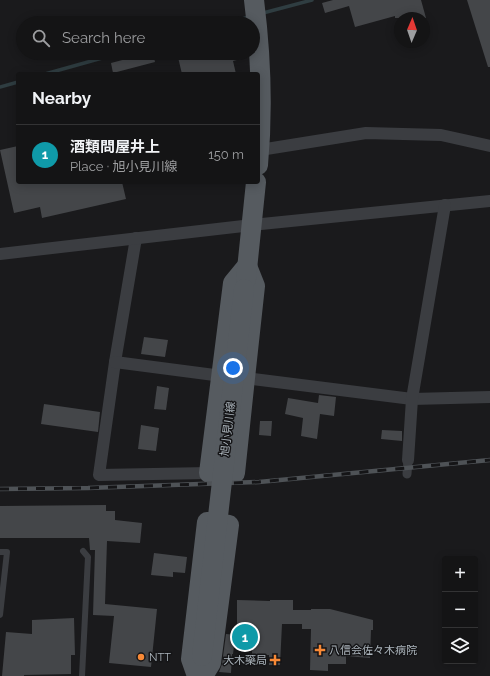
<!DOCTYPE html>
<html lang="en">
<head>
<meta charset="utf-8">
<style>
  body { margin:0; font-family:Raleway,"Noto Sans JP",sans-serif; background:#212122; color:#f1f3f6 }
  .controls { position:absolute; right:12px; bottom:12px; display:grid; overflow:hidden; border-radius:4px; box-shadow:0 2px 10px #0003 }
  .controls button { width:36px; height:36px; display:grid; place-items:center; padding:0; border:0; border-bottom:1px solid #333334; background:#141415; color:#f1f3f6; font:20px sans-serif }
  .compass { position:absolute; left:394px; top:12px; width:36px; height:36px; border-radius:50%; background:#141415; box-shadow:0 2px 10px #0003; rotate:2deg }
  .you { position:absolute; left:233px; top:368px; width:14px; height:14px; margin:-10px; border:3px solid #fff; border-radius:50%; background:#1a73e8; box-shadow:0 0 0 6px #1a73e833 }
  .badge { display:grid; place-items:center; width:26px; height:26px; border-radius:50%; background:#0f766e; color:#fff; font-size:13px; font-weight:700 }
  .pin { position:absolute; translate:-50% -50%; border:2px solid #fff; box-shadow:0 1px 4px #0006 }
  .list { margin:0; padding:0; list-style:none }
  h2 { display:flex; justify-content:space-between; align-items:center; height:52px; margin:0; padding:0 16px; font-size:17px }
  h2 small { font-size:13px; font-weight:400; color:#9d9ea0 }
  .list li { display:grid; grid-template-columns:26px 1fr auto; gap:12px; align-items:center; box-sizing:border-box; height:60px; padding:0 16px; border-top:1px solid #333334 }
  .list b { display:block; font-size:15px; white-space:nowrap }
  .list p { margin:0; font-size:13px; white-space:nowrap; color:#9d9ea0 }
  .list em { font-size:13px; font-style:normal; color:#9d9ea0 }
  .icon { flex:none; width:22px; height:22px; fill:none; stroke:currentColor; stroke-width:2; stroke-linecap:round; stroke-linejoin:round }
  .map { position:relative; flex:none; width:490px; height:676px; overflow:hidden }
  .search { position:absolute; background:#141415; box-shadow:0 2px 10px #0003; left:16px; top:16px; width:244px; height:44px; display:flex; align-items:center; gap:10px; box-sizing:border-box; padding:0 14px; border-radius:22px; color:#9d9ea0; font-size:15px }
  .panel { position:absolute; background:#141415; box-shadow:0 2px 10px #0003; left:16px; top:72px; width:244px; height:112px; border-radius:4px }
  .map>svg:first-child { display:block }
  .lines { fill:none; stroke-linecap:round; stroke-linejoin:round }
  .stream { stroke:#2f3d41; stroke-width:3.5 }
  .building { fill:#444649 }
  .service { stroke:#3b3d41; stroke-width:6 }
  .pedestrian { stroke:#3b3d41; stroke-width:9 }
  .minor { stroke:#3b3d41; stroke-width:12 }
  .primary { stroke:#565b60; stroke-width:20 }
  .rail-casing { stroke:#4e5256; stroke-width:4.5 }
  .rail { stroke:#151517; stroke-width:3; stroke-dasharray:9; stroke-linecap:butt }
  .primary-bridge { stroke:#565b60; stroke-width:20 }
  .poi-dot { fill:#f88936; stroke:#151517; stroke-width:1.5 }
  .labels { text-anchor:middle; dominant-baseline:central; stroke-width:3; stroke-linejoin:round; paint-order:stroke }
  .street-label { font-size:11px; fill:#acb5bc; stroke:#151517 }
  .poi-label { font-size:11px; fill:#acb5bc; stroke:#151517; text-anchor:start }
</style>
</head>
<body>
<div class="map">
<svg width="490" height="676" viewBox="0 0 490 676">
  <rect width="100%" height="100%" fill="#1a1a1c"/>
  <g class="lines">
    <!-- stream -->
    <g class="stream">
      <path d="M263,13L312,0"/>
      <path d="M228,23L249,17"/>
      <path d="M45,74L120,53"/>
      <path d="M0,87L18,82"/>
    </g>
  </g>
  <!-- building -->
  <g class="building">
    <path d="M333,0H421L426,18H395V16L355,27L349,6L325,13L322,3Z"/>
    <path d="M467,0H490V67H488Z"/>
    <path d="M149,53H153L155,62L113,73L111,63Z"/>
    <path d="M177,53H248V57L233,61L236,74H182Z"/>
    <path d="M18,146V182H122L126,199L42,218L40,207L14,213L0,150Z"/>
    <path d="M144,337L168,340L165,357L141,354Z"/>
    <path d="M157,386L169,388L166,410L154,409Z"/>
    <path d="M319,395L336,397L334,416L320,414L317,439L301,436L303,418L285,414L288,398L318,403Z"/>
    <path d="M44,404L100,412L98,432L41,424Z"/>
    <path d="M260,421H272L271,436L259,435Z"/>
    <path d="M141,425L159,428L156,451L138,449Z"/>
    <path d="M382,430L402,431V441L381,439Z"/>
    <path d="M106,505V511H115V520L142,523L140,543L107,541L105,604L157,609L151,667L109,663L114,616L93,615L95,550H90L89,538H0V506Z"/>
    <path d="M154,553L187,557L185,573L173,572V577L151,575Z"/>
    <path d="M237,600L270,601V600H293V610H311V609H330L373,620V630H371L370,658L346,656V664H328V671L310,670L311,629H302V624H282L280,665H269V655H252V647L234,646L233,654H232L231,673L219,672L222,664L226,634L237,635Z"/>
    <path d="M74,618L75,655H71V674L24,675V676H2L6,632L32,634V620Z"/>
  </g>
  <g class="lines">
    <!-- service -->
    <g class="service">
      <path d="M0,552H7L0,615"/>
      <path d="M82,676L88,557L83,551"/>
    </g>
    <!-- pedestrian -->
    <path class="pedestrian" d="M407,474L408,460"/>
    <!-- minor -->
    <g class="minor">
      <path d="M260,150L366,133L441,135L490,146"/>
      <path d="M136,238L115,362L99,475L209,473"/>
      <path d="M0,254L252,225L490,201"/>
      <path d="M115,362L222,376"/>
      <path d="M245,378L412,399L490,397"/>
      <path d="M408,460L412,399L445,205"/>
    </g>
    <!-- primary -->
    <g class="primary">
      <path d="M254,0C261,55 263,110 258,165"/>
      <path d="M247,266L255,286L245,378L235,473H209L233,283Z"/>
      <path d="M246,279L256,182"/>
      <path d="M197,676L191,659L207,522L229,525L211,663L203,676"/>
    </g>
    <defs>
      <path id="rail" d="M0,489L88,488L259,482L490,460"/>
    </defs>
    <!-- rail casing -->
    <use href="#rail" class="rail-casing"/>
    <!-- rail -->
    <use href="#rail" class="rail"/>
    <!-- primary-bridge -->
    <path class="primary-bridge" d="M202,656L244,289"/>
  </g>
  <!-- markers -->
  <g class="poi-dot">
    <path d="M318 644h4v4h4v4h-4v4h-4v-4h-4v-4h4z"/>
    <circle cx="141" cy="657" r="4"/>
    <path d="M273 654h4v4h4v4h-4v4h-4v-4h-4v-4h4z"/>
  </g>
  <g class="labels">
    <!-- street labels -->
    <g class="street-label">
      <text transform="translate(228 429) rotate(-83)">旭小見川線</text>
    </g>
    <!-- poi labels -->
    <g class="poi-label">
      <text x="329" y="650">八信会佐々木病院</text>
      <text x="149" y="657">NTT</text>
      <text x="267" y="660" text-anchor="end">大木藥局</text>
    </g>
  </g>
</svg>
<div class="controls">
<button>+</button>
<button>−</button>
<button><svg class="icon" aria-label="layers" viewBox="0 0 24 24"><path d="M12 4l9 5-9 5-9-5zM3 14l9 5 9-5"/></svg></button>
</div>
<svg class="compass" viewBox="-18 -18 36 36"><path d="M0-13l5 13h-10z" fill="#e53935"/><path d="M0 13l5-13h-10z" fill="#9d9ea0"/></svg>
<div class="you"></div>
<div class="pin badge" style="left:245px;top:637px;background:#0f9aa8">1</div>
<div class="search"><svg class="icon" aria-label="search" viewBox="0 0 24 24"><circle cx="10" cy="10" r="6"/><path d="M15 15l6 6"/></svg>Search here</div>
<section class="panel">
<h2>Nearby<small></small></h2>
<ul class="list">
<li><span class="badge" style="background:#0f9aa8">1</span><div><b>酒類問屋井上</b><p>Place · 旭小見川線</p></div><em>150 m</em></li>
</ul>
</section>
</div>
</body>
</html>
